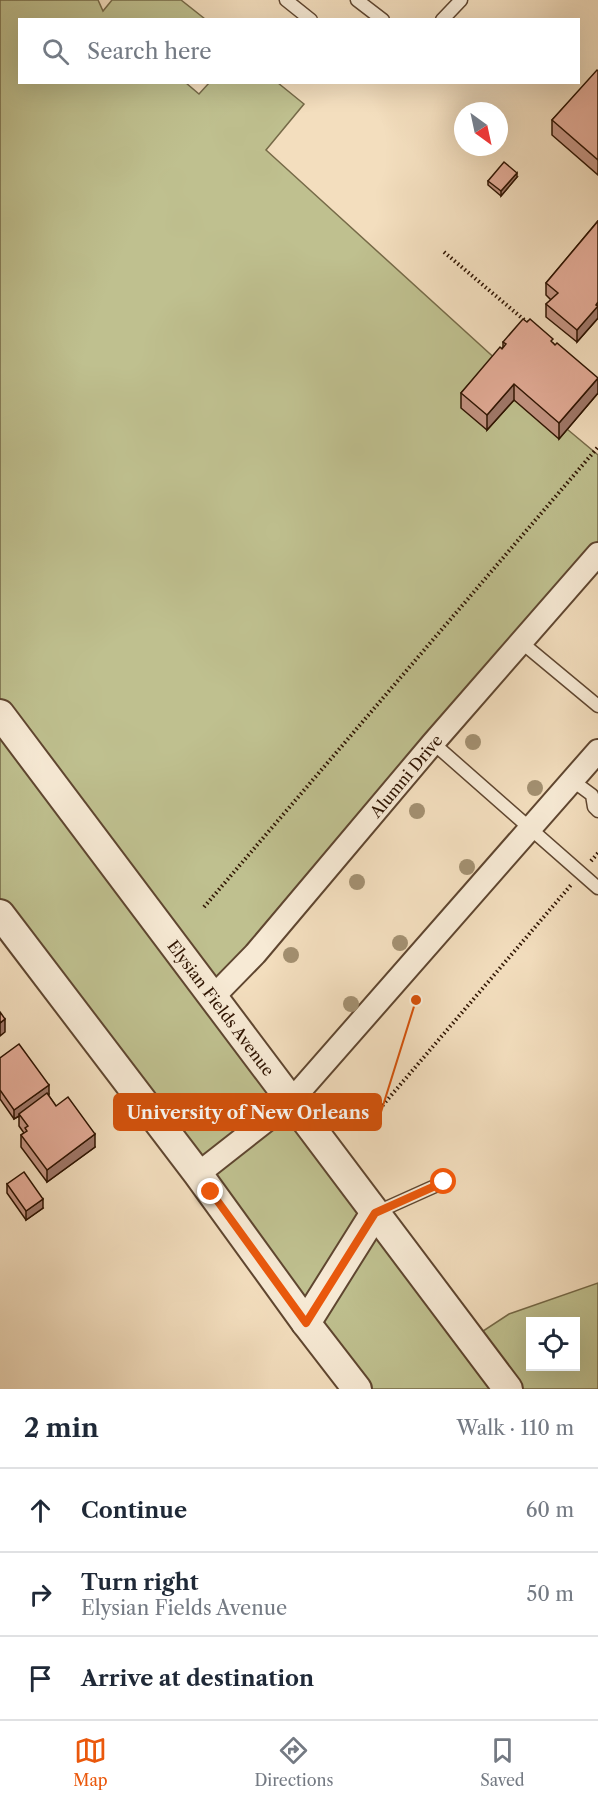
<!DOCTYPE html>
<html lang="en">
<head>
<meta charset="utf-8">
<style>
  body { margin:0; font-family:"Libre Caslon Text",serif; background:#f6f6f7; color:#1f2937 }
  .controls { position:absolute; right:18px; bottom:18px; display:grid; overflow:hidden; border-radius:0px; box-shadow:0 6px 24px #0002 }
  .controls button { width:54px; height:54px; display:grid; place-items:center; padding:0; border:0; border-bottom:2px solid #e0e1e3; background:#fff; color:#1f2937; font:30px sans-serif }
  .compass { position:absolute; left:454px; top:102px; width:54px; height:54px; border-radius:50%; background:#fff; box-shadow:0 6px 24px #0002; rotate:147deg }
  .stop { position:absolute; width:18px; height:18px; margin:-14px; border:4px solid #ea580c; border-radius:50%; background:#fff }
  .stop.end { background:#ea580c; border-color:#fff; box-shadow:0 2px 6px #0008 }
  .list { margin:0; padding:0; list-style:none }
  h2 { display:flex; justify-content:space-between; align-items:center; height:78px; margin:0; padding:0 24px; font-size:26px }
  h2 small { font-size:20px; font-weight:400; color:#747a83 }
  .list li { display:grid; grid-template-columns:39px 1fr auto; gap:18px; align-items:center; box-sizing:border-box; height:84px; padding:0 24px; border-top:2px solid #e0e1e3 }
  .list b { display:block; font-size:22px; white-space:nowrap }
  .list p { margin:0; font-size:20px; white-space:nowrap; color:#747a83 }
  .list em { font-size:20px; font-style:normal; color:#747a83 }
  .icon { flex:none; width:33px; height:33px; fill:none; stroke:currentColor; stroke-width:2; stroke-linecap:round; stroke-linejoin:round }
  .map { position:relative; flex:none; width:598px; height:1389px; overflow:hidden }
  .search { position:absolute; background:#fff; box-shadow:0 6px 24px #0002; left:18px; right:18px; top:18px; height:66px; display:flex; align-items:center; gap:15px; box-sizing:border-box; padding:0 21px; border-radius:0px; color:#747a83; font-size:22px }
  .sheet { height:330px; background:#fff }
  nav { display:flex; justify-content:space-around; align-items:center; box-sizing:border-box; height:84px; border-top:2px solid #e0e1e3; background:#fff; font-size:16px; color:#747a83 }
  nav a { display:grid; justify-items:center; gap:3px }
  nav .on { color:#ea580c }
  .map>svg:first-child { display:block }
  .green { fill:#bfc08f; stroke:#766a48; stroke-width:1.5; fill-rule:evenodd }
  .lines { fill:none; stroke-linecap:round; stroke-linejoin:round }
  .service-casing { stroke:#5f4630; stroke-width:15 }
  .minor-casing { stroke:#5f4630; stroke-width:26 }
  .tertiary-casing { stroke:#5f4630; stroke-width:32 }
  .path { stroke:#2e1300; stroke-width:4; stroke-dasharray:1.5 3; stroke-linecap:butt }
  .service { stroke:#f7ead5; stroke-width:12 }
  .minor { stroke:#f7ead5; stroke-width:22 }
  .tertiary { stroke:#f7ead5; stroke-width:28 }
  .tree { fill:#a39071 }
  .wall { fill:#c49483; stroke:#2e1300; stroke-width:1.5 }
  .shaded-wall { fill:#a0786a; stroke:#2e1300; stroke-width:1.5 }
  .building { fill:#e4ac98; stroke:#2e1300; stroke-width:1.5 }
  .route { stroke:#ea580c; stroke-width:8 }
  .labels { text-anchor:middle; dominant-baseline:central; stroke-width:4.5; stroke-linejoin:round; paint-order:stroke }
  .street-label { font-size:16px; fill:#2e1300; stroke:#f7ead5 }
  .leader { fill:none; stroke:#d5520b; stroke-width:2 }
  .callout-dot { fill:#d5520b; stroke:#f7ead5; stroke-width:2 }
  .callout { fill:#d5520b; stroke:#d5520b; stroke-width:2 }
  .callout-label { font-size:18px; text-anchor:middle; font-weight:bold; fill:#fff }
</style>
</head>
<body>
<div class="map">
<svg width="598" height="1389" viewBox="0 0 598 1389">
  <rect width="100%" height="100%" fill="#f3debe"/>
  <filter id="stains"><feTurbulence type="fractalNoise" baseFrequency=".00333" numOctaves="4"/><feColorMatrix values="0 0 0 0 .2 0 0 0 0 .09 0 0 0 0 .02 0 0 0 .5 -.17"/></filter>
  <radialGradient id="worn" r=".72"><stop offset=".6" stop-color="#630" stop-opacity="0"/><stop offset="1" stop-color="#630" stop-opacity=".3"/></radialGradient>
  <!-- green -->
  <path class="green" d="M0,0H98L103,11L112,0H181L205,19L20,20V82L186,83L199,94L209,83H278L304,104L266,150L500,363L487,430L514,400L567,429L598,455V554L213,997L471,1339L509,1314L598,1283V1389H357L0,914ZM530,1322H576V1366H530Z"/>
  <g class="lines">
    <defs>
      <g id="service">
        <path d="M286,0L311,20"/>
        <path d="M357,0L383,20"/>
        <path d="M442,20L461,0"/>
        <path d="M521,642L598,706"/>
        <path d="M433,743L598,888"/>
        <path d="M573,781L592,795L594,807L598,811"/>
        <path d="M375,1213L444,1182"/>
      </g>
      <g id="minor">
        <path d="M213,997L255,954L433,743L598,554"/>
        <path d="M198,1174L291,1101L598,751"/>
      </g>
      <g id="tertiary">
        <path d="M0,714L508,1389"/>
        <path d="M0,914L198,1174L306,1323L357,1389"/>
        <path d="M306,1323L375,1213"/>
      </g>
    </defs>
    <!-- service casing -->
    <use href="#service" class="service-casing"/>
    <!-- minor casing -->
    <use href="#minor" class="minor-casing"/>
    <!-- tertiary casing -->
    <use href="#tertiary" class="tertiary-casing"/>
    <!-- path -->
    <g class="path">
      <path d="M444,252L529,324"/>
      <path d="M591,861L598,853"/>
      <path d="M204,907L598,447"/>
      <path d="M365,1126L571,885"/>
    </g>
    <!-- service -->
    <use href="#service" class="service"/>
    <!-- minor -->
    <use href="#minor" class="minor"/>
    <!-- tertiary -->
    <use href="#tertiary" class="tertiary"/>
  </g>
  <!-- trees -->
  <g class="tree">
    <circle cx="473" cy="742" r="8"/>
    <circle cx="535" cy="788" r="8"/>
    <circle cx="417" cy="811" r="8"/>
    <circle cx="467" cy="867" r="8"/>
    <circle cx="357" cy="882" r="8"/>
    <circle cx="400" cy="943" r="8"/>
    <circle cx="291" cy="955" r="8"/>
    <circle cx="351" cy="1004" r="8"/>
  </g>
  <!-- wall -->
  <g class="wall">
    <path d="M598,71V175L552,135V120Z"/>
    <path d="M517,177L501,196L488,185V181Z"/>
    <path d="M598,221V318L577,342L546,317V304L551,300L546,295V283Z"/>
    <path d="M503,342L553,343L598,393L559,439L514,400L487,430L461,408V393L503,347Z"/>
    <path d="M0,1058L49,1094L48,1095L56,1106L95,1147L47,1182L21,1147V1135L24,1133L19,1126V1116L14,1119L0,1099Z"/>
    <path d="M7,1184L43,1208L26,1220L7,1193Z"/>
  </g>
  <!-- shaded-wall -->
  <g class="shaded-wall">
    <path d="M517,173V177L501,196V191Z"/>
    <path d="M598,302V318L577,342V330Z"/>
    <path d="M598,378V393L559,439V423Z"/>
    <path d="M514,384V400L487,430V415Z"/>
    <path d="M5,1019V1032L0,1036V1023Z"/>
    <path d="M49,1085V1094L19,1115V1114V1116L14,1119V1110Z"/>
    <path d="M95,1134V1147L47,1182V1170Z"/>
    <path d="M43,1199V1208L26,1220V1211Z"/>
  </g>
  <!-- building -->
  <g class="building">
    <path d="M597,70L598,71V160L552,120Z"/>
    <path d="M504,162L517,173L501,191L488,181Z"/>
    <path d="M598,221V302L596,305L598,306L577,330L546,304L558,293L546,283Z"/>
    <path d="M523,319L527,322L530,319L553,339L551,341L555,345L557,343L598,378L559,423L514,384L487,415L461,393L500,347L502,349L506,344L503,342Z"/>
    <path d="M0,1012L5,1019L0,1023Z"/>
    <path d="M19,1044L49,1085L14,1110L0,1090V1058Z"/>
    <path d="M47,1093L56,1106L68,1097L95,1134L47,1170L21,1135L27,1131L25,1128L28,1126L19,1114Z"/>
    <path d="M24,1172L43,1199L26,1211L7,1184Z"/>
  </g>
  <g class="lines">
    <!-- route -->
    <path class="route" d="M211,1192L306,1323L375,1213L444,1182"/>
  </g>
  <g class="labels">
    <!-- street labels -->
    <g class="street-label">
      <text transform="translate(406 776) rotate(-50)">Alumni Drive</text>
      <text transform="translate(221 1008) rotate(53)">Elysian Fields Avenue</text>
    </g>
  </g>
  <!-- callouts -->
  <path class="leader" d="M416 1000L381 1112"/>
  <circle class="callout-dot" cx="416" cy="1000" r="6"/>
  <rect class="callout" x="114" y="1094" width="267" height="36" rx="6"/>
  <g class="callout-label">
    <text x="248" y="1119">University of New Orleans</text>
  </g>
  <rect width="100%" height="100%" filter="url(#stains)"/>
  <rect width="100%" height="100%" fill="url(#worn)"/>
</svg>
<div class="controls">
<button><svg class="icon" aria-label="locate" viewBox="0 0 24 24"><circle cx="12" cy="12" r="6"/><path d="M12 2v4M12 18v4M2 12h4M18 12h4"/></svg></button>
</div>
<svg class="compass" viewBox="-18 -18 36 36"><path d="M0-13l5 13h-10z" fill="#e53935"/><path d="M0 13l5-13h-10z" fill="#747a83"/></svg>
<div class="stop" style="left:444px;top:1182px"></div>
<div class="stop end" style="left:211px;top:1192px"></div>
<div class="search"><svg class="icon" aria-label="search" viewBox="0 0 24 24"><circle cx="10" cy="10" r="6"/><path d="M15 15l6 6"/></svg>Search here</div>
</div>
<section class="sheet">
<h2>2 min<small>Walk · 110 m</small></h2>
<ul class="list">
<li><svg class="icon" aria-label="ahead" viewBox="0 0 24 24"><path d="M12 20V5M6 11l6-6 6 6"/></svg><div><b>Continue</b></div><em>60 m</em></li>
<li><svg class="icon" aria-label="right" viewBox="0 0 24 24"><path d="M7 20v-9h11M14 6l5 5-5 5"/></svg><div><b>Turn right</b><p>Elysian Fields Avenue</p></div><em>50 m</em></li>
<li><svg class="icon" aria-label="arrive" viewBox="0 0 24 24"><path d="M6 21V4h12l-3 4 3 4H6"/></svg><div><b>Arrive at destination</b></div></li>
</ul>
</section>
<nav>
<a class="on"><svg class="icon" aria-label="map" viewBox="0 0 24 24"><path d="M3 6l6-2 6 2 6-2v14l-6 2-6-2-6 2zM9 4v14M15 6v14"/></svg>Map</a>
<a><svg class="icon" aria-label="directions" viewBox="0 0 24 24"><path d="M12 3l9 9-9 9-9-9zM9 14v-3h6M13 9l2 2-2 2"/></svg>Directions</a>
<a><svg class="icon" aria-label="saved" viewBox="0 0 24 24"><path d="M7 4h10v16l-5-4-5 4z"/></svg>Saved</a>
</nav>
</body>
</html>
